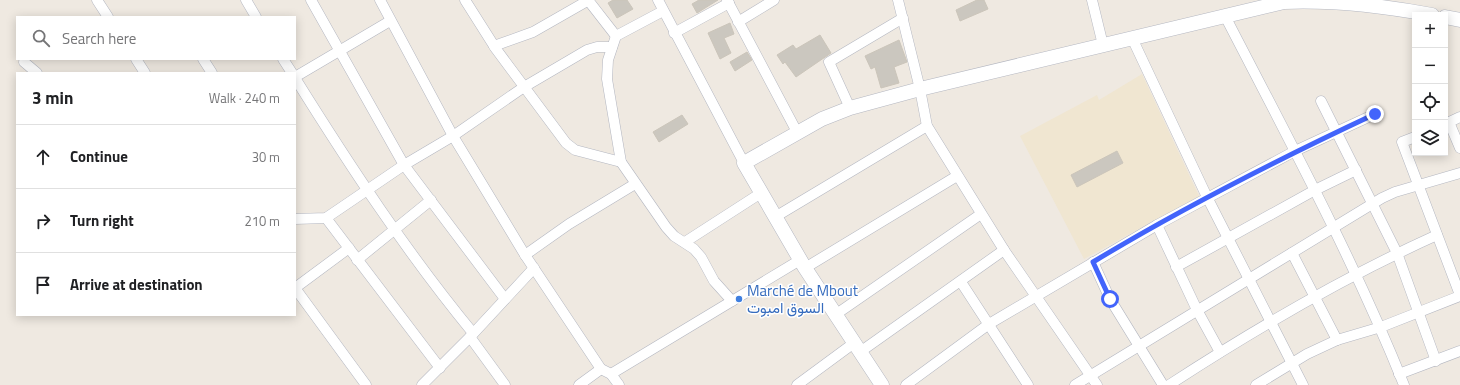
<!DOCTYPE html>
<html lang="en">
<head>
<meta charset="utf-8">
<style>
  body { margin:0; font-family:"Titillium Web",Vazirmatn,sans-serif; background:#f6f6f6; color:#202124 }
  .controls { position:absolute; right:12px; top:12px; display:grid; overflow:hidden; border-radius:0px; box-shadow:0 2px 10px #0003 }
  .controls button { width:36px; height:36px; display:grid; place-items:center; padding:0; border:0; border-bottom:1px solid #e0e0e0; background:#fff; color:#202124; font:20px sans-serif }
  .stop { position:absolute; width:12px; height:12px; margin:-9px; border:3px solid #4264fb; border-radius:50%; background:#fff }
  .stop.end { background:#4264fb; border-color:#fff; box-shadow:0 1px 4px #0008 }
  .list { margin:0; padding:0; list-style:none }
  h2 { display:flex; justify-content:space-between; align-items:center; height:52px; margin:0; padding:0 16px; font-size:17px }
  h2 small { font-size:13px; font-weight:400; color:#757577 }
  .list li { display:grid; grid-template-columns:26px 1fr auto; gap:12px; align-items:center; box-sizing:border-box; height:64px; padding:0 16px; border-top:1px solid #e0e0e0 }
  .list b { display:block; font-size:15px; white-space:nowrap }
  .list em { font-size:13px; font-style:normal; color:#757577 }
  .icon { flex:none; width:22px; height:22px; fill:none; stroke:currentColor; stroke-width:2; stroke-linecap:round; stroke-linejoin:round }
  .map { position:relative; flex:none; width:1460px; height:385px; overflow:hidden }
  .search { position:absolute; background:#fff; box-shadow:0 2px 10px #0003; left:16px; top:16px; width:280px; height:44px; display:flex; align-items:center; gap:10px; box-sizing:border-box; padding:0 14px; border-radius:0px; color:#757577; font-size:15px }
  .panel { position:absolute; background:#fff; box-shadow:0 2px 10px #0003; left:16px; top:72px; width:280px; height:244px; border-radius:0px }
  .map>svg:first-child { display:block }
  .education { fill:#f0e6d1 }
  .building { fill:#cbc7bf; stroke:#cbc5ba }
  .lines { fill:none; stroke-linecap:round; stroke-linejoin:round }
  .street-casing { stroke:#b4b7c1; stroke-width:11 }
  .secondary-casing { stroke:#b4b7c1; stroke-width:15 }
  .street { stroke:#fff; stroke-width:10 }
  .secondary { stroke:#fff; stroke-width:14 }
  .route { stroke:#4264fb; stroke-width:5 }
  .shop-dot { fill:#3f7fe0; stroke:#fff; stroke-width:1.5 }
  .labels { text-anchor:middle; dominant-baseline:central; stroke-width:3; stroke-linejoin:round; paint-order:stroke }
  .shop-label { font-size:15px; fill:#366cbe; stroke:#fff; text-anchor:start }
</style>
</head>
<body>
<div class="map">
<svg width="1460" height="385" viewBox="0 0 1460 385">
  <rect width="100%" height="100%" fill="#efe9e1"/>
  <!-- education -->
  <path class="education" d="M1142,74L1199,196L1084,259L1020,136L1097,95L1099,100Z"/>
  <!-- building -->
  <g class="building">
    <path d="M613,0H627L633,9L617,18L608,3Z"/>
    <path d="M699,0H718L697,13L692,4Z"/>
    <path d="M977,0H984L988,9L960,21L956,10Z"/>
    <path d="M730,23L734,34L724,38L731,53L720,59L708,33Z"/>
    <path d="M820,35L831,53L796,77L785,62L783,64L777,55L793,45L796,49Z"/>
    <path d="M899,40L907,62L894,67L899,83L881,88L875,67L871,69L865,56Z"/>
    <path d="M747,52L752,60L735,71L730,62Z"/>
    <path d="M682,115L688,124L659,142L653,132Z"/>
    <path d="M1117,151L1123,163L1077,187L1071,175Z"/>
  </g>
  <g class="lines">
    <defs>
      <g id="street">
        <path d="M97,0L108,17"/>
        <path d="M246,0L256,17"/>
        <path d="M311,0L404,165L505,299"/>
        <path d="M380,0L453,136L525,255L601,369L611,374L619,385"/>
        <path d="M465,0L496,49L566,143L575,150L621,162"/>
        <path d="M588,0L616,36"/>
        <path d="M658,0L744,163"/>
        <path d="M727,0L797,132"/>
        <path d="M898,0L920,89L927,126L1004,250L1097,385"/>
        <path d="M1092,0L1103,45"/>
        <path d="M663,11L616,36L608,60L607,79L621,162L666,227L674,236L694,249L701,257L714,281L732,301"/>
        <path d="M1225,16C1288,138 1353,258 1404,385"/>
        <path d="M738,22L774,0"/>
        <path d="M674,33L729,3"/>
        <path d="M1132,38L1207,197L1303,385"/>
        <path d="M494,46L533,32L589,0"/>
        <path d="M136,59L145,73"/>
        <path d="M203,59L212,73"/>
        <path d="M283,59L292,73"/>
        <path d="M24,62L37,73"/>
        <path d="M295,77L390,21"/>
        <path d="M295,78C350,166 407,253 473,333"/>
        <path d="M1321,101L1397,253L1436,361"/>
        <path d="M850,108L829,62L903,18"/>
        <path d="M1449,122L1460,148"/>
        <path d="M1445,124L1460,117"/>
        <path d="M1415,137L1402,142L1460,295"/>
        <path d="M775,217L927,126"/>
        <path d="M326,218L440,368"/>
        <path d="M295,219L326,218L404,165L453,136L524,87L587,50L597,47H612"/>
        <path d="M1157,225L1197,310L1220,352"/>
        <path d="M685,242L761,193"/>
        <path d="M1292,253L1337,340"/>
        <path d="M525,255L569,224L635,184"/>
        <path d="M357,260L431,200"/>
        <path d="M1093,262L1110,299L1163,385"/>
        <path d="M1176,267L1315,190L1356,170"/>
        <path d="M805,268L957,176"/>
        <path d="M961,282L1028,385"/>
        <path d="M295,288L366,385"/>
        <path d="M295,288L349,248"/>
        <path d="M835,315L981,214"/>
        <path d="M470,337L505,385"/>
        <path d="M860,352L1004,250"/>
        <path d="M611,374L800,260"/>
        <path d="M1399,374L1460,351"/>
        <path d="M422,385L470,337L534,268"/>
        <path d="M579,385L601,369"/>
        <path d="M797,385L854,343"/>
        <path d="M906,385L989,324L1157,225L1295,151L1375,114"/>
        <path d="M1075,385L1382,198L1395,192L1460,173"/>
        <path d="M1169,385C1255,329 1344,277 1437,235"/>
        <path d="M1256,385L1307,354L1337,340L1381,327L1460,296"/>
      </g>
      <g id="secondary">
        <path d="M1445,17L1460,20"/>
        <path d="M882,385L805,268L744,163L822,119L850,108L920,89L1284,2C1333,0 1384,6 1432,15"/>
      </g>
    </defs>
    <!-- street casing -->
    <use href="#street" class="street-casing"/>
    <!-- secondary casing -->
    <use href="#secondary" class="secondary-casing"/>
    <!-- street -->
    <use href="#street" class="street"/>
    <!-- secondary -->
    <use href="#secondary" class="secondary"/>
  </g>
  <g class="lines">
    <!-- route -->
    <path class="route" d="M1110,299L1093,262C1184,207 1279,159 1375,114"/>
  </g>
  <!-- markers -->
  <circle class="shop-dot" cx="739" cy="299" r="4"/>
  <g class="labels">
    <!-- shop labels -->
    <g class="shop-label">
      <text x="747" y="290">Marché de Mbout<tspan x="747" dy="17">السوق امبوت</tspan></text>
    </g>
  </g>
</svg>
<div class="controls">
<button>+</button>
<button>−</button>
<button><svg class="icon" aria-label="locate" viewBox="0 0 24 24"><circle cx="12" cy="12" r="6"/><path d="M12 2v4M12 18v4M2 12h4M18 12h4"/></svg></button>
<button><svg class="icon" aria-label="layers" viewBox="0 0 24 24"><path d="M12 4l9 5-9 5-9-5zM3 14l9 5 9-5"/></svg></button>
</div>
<div class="stop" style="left:1110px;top:299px"></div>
<div class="stop end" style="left:1375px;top:114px"></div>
<div class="search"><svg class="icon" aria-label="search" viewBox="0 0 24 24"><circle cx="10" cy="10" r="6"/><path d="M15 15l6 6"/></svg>Search here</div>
<section class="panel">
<h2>3 min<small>Walk · 240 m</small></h2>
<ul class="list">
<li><svg class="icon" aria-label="ahead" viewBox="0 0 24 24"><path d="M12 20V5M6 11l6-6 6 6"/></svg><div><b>Continue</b></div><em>30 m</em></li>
<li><svg class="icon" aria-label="right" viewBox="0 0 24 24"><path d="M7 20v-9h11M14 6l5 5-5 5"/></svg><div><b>Turn right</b></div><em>210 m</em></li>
<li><svg class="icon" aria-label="arrive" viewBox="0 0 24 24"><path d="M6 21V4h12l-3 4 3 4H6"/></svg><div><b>Arrive at destination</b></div></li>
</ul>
</section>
</div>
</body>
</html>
